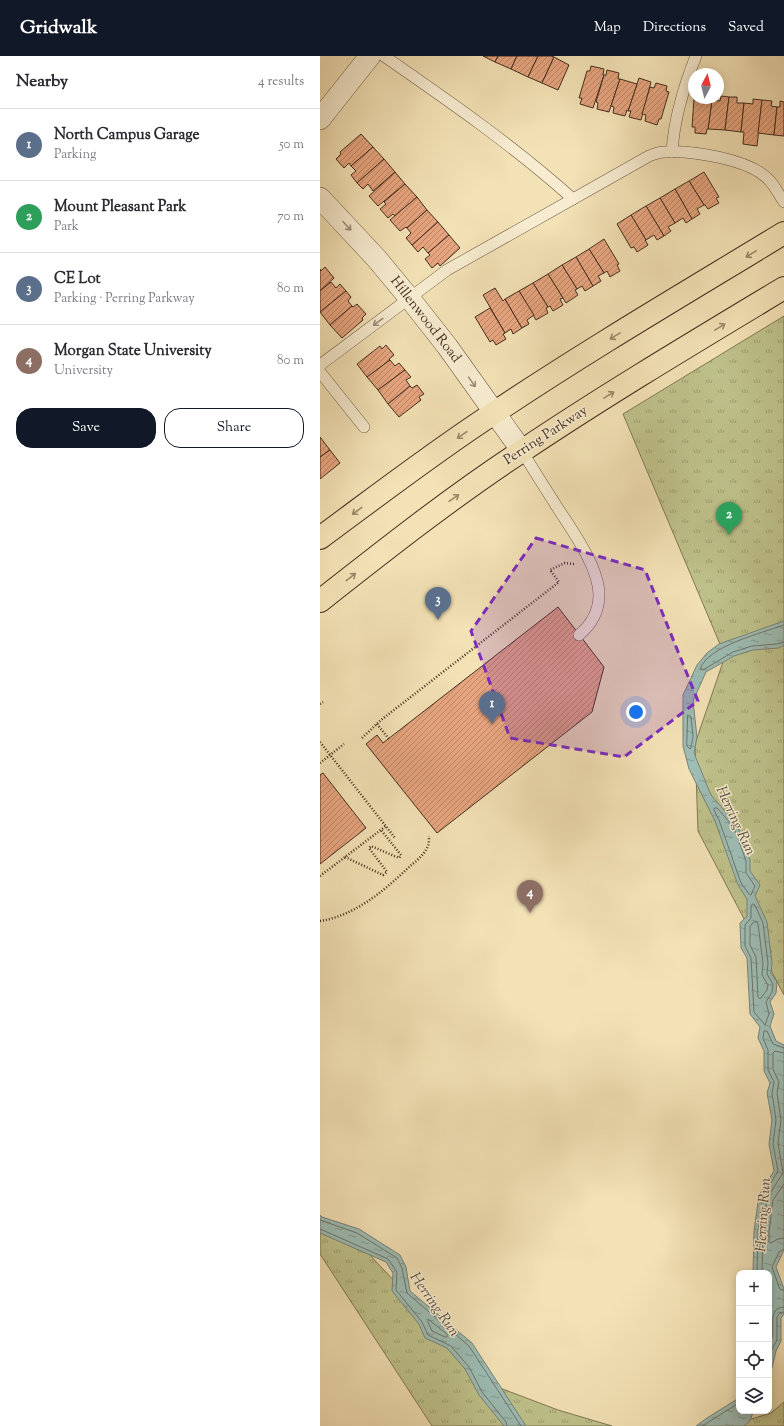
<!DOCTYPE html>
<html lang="en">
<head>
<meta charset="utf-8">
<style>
  body { margin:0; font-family:"Sorts Mill Goudy",serif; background:#f7f7f7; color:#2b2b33 }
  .controls { position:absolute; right:12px; bottom:12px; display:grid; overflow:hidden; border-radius:8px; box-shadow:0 2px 10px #0003 }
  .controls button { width:36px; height:36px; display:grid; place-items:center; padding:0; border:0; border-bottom:1px solid #e1e1e2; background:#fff; color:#2b2b33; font:20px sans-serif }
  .compass { position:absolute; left:368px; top:12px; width:36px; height:36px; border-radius:50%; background:#fff; box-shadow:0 2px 10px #0003; rotate:7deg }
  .you { position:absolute; left:316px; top:656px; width:14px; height:14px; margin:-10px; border:3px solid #fff; border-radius:50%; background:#1a73e8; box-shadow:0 0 0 6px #1a73e833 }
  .badge { display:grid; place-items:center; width:26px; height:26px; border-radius:50%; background:#111827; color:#fff; font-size:13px; font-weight:700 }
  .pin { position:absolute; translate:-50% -33px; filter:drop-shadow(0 1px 2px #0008) }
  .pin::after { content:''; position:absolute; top:21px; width:14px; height:12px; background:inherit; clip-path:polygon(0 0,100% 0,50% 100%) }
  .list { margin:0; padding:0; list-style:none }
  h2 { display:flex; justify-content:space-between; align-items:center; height:52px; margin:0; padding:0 16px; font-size:17px }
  h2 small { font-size:13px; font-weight:400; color:#7c7c81 }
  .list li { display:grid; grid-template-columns:26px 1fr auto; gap:12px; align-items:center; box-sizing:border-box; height:72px; padding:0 16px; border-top:1px solid #e1e1e2 }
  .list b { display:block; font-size:15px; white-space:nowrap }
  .list p { margin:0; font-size:13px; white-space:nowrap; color:#7c7c81 }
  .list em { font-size:13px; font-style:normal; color:#7c7c81 }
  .actions { display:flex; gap:8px; padding:12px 16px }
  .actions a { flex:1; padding:9px 0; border:1px solid #111827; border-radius:16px; text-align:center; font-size:14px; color:#111827 }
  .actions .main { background:#111827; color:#fff }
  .icon { flex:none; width:22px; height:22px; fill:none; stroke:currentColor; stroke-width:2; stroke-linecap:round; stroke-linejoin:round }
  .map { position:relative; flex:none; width:464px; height:1370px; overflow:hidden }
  header { display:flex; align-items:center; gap:24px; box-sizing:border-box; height:56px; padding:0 20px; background:#111827; color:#fff }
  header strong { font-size:19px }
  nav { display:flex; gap:22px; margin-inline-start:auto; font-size:14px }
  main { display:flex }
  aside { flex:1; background:#fff }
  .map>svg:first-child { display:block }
  .grass { fill:url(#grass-tufts); stroke:#817854 }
  .water { fill:url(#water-ripples); stroke:#798379 }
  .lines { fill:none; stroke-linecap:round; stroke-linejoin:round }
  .shore { stroke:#70756a; stroke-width:1 }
  .building { fill:url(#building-hatch); stroke:#432d1e }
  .lane-casing { stroke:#6f5a44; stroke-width:12 }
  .street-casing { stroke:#6f5a44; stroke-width:22 }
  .primary-casing { stroke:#432d1e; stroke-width:24 }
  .path { stroke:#432d1e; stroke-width:2.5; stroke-dasharray:1 2; stroke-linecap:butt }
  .lane { stroke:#f7ecd0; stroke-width:11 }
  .street { stroke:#f7ecd0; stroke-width:21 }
  .primary { stroke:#f3e2b6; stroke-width:22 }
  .oneway { stroke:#9d8c77 }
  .oneway2 { stroke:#9b886a }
  .marked { fill:#7b2cbf; fill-opacity:0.2; stroke:#7b2cbf; stroke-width:3; stroke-dasharray:8 5; stroke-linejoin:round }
  .labels { text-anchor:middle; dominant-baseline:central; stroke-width:3; stroke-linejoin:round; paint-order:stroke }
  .street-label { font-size:14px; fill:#432d1e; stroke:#f7ecd0 }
  .water-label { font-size:15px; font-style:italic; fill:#5a5144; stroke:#f7ecd0 }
</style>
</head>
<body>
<header>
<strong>Gridwalk</strong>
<nav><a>Map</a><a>Directions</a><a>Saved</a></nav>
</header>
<main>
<aside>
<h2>Nearby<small>4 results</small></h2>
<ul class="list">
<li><span class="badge" style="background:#5c6f8a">1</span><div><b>North Campus Garage</b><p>Parking</p></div><em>50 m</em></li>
<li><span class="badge" style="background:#2e9e5b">2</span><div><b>Mount Pleasant Park</b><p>Park</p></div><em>70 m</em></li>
<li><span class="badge" style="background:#5c6f8a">3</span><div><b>CE Lot</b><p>Parking · Perring Parkway</p></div><em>80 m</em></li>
<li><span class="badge" style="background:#8d6e63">4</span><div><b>Morgan State University</b><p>University</p></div><em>80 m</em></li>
</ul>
<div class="actions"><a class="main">Save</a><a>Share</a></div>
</aside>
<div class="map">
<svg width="464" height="1370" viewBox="0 0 464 1370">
  <defs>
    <pattern id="grass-tufts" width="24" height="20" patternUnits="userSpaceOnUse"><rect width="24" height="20" fill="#bfc28b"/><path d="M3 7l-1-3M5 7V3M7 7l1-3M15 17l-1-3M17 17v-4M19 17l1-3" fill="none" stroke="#9d9e71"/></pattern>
    <pattern id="water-ripples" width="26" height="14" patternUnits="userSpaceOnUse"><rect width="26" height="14" fill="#9dbdb5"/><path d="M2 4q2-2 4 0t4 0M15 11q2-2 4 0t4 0" fill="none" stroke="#829a93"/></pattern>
    <pattern id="building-hatch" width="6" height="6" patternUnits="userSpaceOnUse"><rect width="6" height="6" fill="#e7a57f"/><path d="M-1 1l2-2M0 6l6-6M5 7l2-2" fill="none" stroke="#bd8767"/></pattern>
  </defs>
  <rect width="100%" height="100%" fill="#f3e2b6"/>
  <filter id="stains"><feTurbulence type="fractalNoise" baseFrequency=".005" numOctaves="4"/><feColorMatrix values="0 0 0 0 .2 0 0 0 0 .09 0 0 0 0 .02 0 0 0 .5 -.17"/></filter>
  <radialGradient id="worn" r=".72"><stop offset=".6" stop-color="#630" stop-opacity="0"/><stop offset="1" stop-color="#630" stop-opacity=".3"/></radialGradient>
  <!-- grass -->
  <g class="grass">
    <path d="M464,260V939L378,775L375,688L405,600L303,358Z"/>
    <path d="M0,1172L31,1179L172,1329L238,1354L292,1370H112L0,1198Z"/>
    <path d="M464,1346V1370H409L451,1357Z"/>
  </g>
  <!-- water -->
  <g class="water">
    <path d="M464,565V589L459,592L433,594L414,600L386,616L373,645L377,681L374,697L391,739L417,769L430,804V815L440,829L435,840L447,866L452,907L451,917L457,926L456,937L450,946L454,958L450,970L456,985L464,989V1194L456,1211L464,1233V1258L461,1262V1285L456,1295L449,1324V1217H433L434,1175L439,1139L454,1115L449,1088L452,1064L447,1037L450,1027L444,1015V995L438,982L440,971L430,958L427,902L421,892L420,867L427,860V843L418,829L395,765L369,713L363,690V639L377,609L387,597L399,588Z"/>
    <path d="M0,1159L2,1161L39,1173L80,1199L86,1211L90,1235L152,1287L206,1370H184L159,1339L145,1313L127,1292L105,1282L99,1268L72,1235L73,1217L66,1206L0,1177Z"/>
    <path d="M419,1342V1355H434L429,1366L424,1370H376L387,1362Z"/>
  </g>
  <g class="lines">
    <!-- shore -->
    <g class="shore">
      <path d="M464,569C442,577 388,590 380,613L383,614L413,596L432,590L457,588L464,586"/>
      <path d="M368,659L371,661L373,681L371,691L370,693L367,690Z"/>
      <path d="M395,752H397L414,771L426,805V817L435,830L431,839L429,838L421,827L399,764L394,754Z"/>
      <path d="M433,848L435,849L443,867L448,907L447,918L453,928L452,936L446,946L449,958L445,969L434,956L431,902L425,890V869L431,862V850Z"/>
      <path d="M434,866H437L438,868L443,907L442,919L448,929L447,934L440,943L438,941L436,901L430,889V871Z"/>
      <path d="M464,1128L453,1144L449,1176V1186L451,1187L458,1183L464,1182"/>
      <path d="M0,1164L37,1177L77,1202L82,1212L87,1237L149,1290L201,1370"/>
      <path d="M0,1173L68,1203L77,1216L76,1234L102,1266L108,1279L131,1290L149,1311L162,1336L186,1366L187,1370"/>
      <path d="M464,1193L459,1196L452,1211L459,1231L461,1234H464"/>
      <path d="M437,1217L438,1175L443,1140L458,1115L453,1088L456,1064L452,1037L454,1026L448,1014V994L443,982L444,975H447L453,988L464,992"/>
      <path d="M442,1217L443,1175L447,1142L463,1117L458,1087L461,1064L457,1037L459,1026L453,1013V997L455,995L464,997"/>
      <path d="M109,1264L127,1278V1281H125L112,1275L108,1266Z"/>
      <path d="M449,1288C450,1287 452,1283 452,1282C455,1271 447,1252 464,1251"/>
      <path d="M449,1306L452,1293L457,1284V1261L460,1257L464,1256"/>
      <path d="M382,1370L419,1347"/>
    </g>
  </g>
  <!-- building -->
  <g class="building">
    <path d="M163,0H178L175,6Z"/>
    <path d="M178,0H197L191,13L175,6Z"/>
    <path d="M197,0H218L208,21L191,13Z"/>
    <path d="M218,0H231L234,1L222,27L208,21Z"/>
    <path d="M234,1L249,9L238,34L222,27Z"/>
    <path d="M271,10L284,13L283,19H284L273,52L260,48L262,42H259L267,15H270Z"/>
    <path d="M287,14L299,17L298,23H300L289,56L277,53L278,47L276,46L284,19H286Z"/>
    <path d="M319,22L331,26L321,64L309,61L311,55H308Z"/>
    <path d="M300,23L317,28L308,55L307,54L305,60L293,57L294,51L291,50Z"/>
    <path d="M336,27L347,30L346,35L349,36L341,63H339L337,69L325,65L326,59L322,58L330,31L334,32Z"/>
    <path d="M401,40L409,41L405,74L388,73L392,44L400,45Z"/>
    <path d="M409,41H417V47H424L421,76L405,74Z"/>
    <path d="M377,42H390V44H392L388,73H387L386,78L375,77V71H372L374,43Z"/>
    <path d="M433,43L442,44L437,90L423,88L424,76H421L424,47L433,48Z"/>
    <path d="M442,44L452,45L451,50L457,51L454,79L438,77Z"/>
    <path d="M460,45L464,46V80L454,79L457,51H460Z"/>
    <path d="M41,78L53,91L31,110L29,107L24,112L16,103L21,98L20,96Z"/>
    <path d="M53,91L64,103L37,127L31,119L36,115L31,110Z"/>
    <path d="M64,103L75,116L53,135L48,128L43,133L37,127Z"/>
    <path d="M75,116L85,128L58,150L49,140Z"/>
    <path d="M384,116L399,141L396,142L399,147L388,153L385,149H384L369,125Z"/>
    <path d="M369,125L384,149L377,153L380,158L372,163L355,133Z"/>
    <path d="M85,128L97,141L75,160L73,158L68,162L60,153L66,148L64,146Z"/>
    <path d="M355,133L372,163L366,167L363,162L355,167L340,142Z"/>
    <path d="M97,141L107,154L87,172L86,171L80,175L70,164Z"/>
    <path d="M340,142L355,167L348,171L351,175L344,180L326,150Z"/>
    <path d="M326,150L344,180L337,184L334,179L326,184L311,159Z"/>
    <path d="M107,154L118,166L92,189L86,182L91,177L87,172Z"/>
    <path d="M311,159L326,184H325L328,189L317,196L314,191L311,192L297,168Z"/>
    <path d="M118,166L129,179L108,197L103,191L98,196L92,189Z"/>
    <path d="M129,179L140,192L120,210L118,207L112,212L105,203L110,199L108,197Z"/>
    <path d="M284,183L299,208L297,209L300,215L290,221L287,215L284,217L269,193Z"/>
    <path d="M269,193L284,217L278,220L281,225L273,230L256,201Z"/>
    <path d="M256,201L273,230L265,235L262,230L257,233L242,209Z"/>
    <path d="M242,209L257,233L255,234L258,239L246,247L228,218Z"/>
    <path d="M5,211L14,222L0,235V213L1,215Z"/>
    <path d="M228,218L243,242L240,243L243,249L233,255L230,250L228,251L213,227Z"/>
    <path d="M11,226L16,232L20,228L26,235L0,256V235Z"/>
    <path d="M213,227L228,251L226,252L228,257L216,264L199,235Z"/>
    <path d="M175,232L183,245L185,243L202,272L193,278L191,273L185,277L163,239Z"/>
    <path d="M26,235L31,241L28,245L32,250L10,269L0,256Z"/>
    <path d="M199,235L214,259L207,264L209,268L202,272L185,243Z"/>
    <path d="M37,248L46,258L42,262L43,264L22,282L10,269L32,250L33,251Z"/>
    <path d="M170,252L185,277L183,278L186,283L176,289L173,284L170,286L155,261Z"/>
    <path d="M66,289L74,299L69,303L70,304L47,321L37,308L60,290L62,293Z"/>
    <path d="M70,304L75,310L79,307L85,314L58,334L47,321Z"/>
    <path d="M85,314L91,321L86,324L90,330L68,348L58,334Z"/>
    <path d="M97,329L104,338L99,341L101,344L79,361L68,348L90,330L92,332Z"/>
    <path d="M0,381L10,394L0,401Z"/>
    <path d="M10,394L20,407L0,423V401Z"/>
    <path d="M238,551L284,611L272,656L117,777L46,688L57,679L63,687Z"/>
    <path d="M3,717L46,772L0,808V719Z"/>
  </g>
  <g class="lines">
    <defs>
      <g id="lane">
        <path d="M64,0C129,45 194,90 253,143L329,100C334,98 339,96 344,96C371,94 430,103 449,124C455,130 459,139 464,146"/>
        <path d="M352,96C354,63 364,30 376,0"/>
        <path d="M0,309L127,214L253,143"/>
        <path d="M0,316L44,371"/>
        <path d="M202,395C214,415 227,435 239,454C254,477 279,512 279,539C279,556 272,568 259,579"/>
      </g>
      <g id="street">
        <path d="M0,63L50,0"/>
        <path d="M0,142L57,203L90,243L127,290L202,395"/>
      </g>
      <g id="primary">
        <path d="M0,482C57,440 114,396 174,357C268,294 367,236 464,177"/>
        <path d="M0,545C66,493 132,441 202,395C287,338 376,285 464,232"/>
      </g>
    </defs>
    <!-- lane casing -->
    <use href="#lane" class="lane-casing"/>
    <!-- street casing -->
    <use href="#street" class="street-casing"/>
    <!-- primary casing -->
    <use href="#primary" class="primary-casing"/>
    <!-- path -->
    <g class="path">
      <path d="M0,648L3,646"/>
      <path d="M57,668L69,683"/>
      <path d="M42,682L61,664L239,526L230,514L245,507L254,508"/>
      <path d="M0,686L75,782"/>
      <path d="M0,707L24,688"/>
      <path d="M25,801L63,819L67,816L49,792L51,790L79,802L81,799L61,774"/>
      <path d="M0,820L66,770"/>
      <path d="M0,865C34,860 64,835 88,812C95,806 103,800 107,792C109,789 109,784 109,780"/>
    </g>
    <!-- lane -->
    <use href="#lane" class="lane"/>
    <!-- street -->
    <use href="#street" class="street"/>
    <!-- primary -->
    <use href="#primary" class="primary"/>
  </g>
  <!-- one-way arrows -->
  <defs><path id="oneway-shaft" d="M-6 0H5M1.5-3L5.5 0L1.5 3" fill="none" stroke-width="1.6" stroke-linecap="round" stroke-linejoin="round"/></defs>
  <g class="oneway">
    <use href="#oneway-shaft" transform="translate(27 170) rotate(48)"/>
    <use href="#oneway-shaft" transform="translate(58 266) rotate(144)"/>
    <use href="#oneway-shaft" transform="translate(152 326) rotate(55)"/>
  </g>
  <g class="oneway2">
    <use href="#oneway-shaft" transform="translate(431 198) rotate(149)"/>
    <use href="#oneway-shaft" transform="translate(400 271) rotate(-31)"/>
    <use href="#oneway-shaft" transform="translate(295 280) rotate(148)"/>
    <use href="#oneway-shaft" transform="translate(289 339) rotate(-32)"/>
    <use href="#oneway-shaft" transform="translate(142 379) rotate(145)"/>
    <use href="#oneway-shaft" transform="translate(134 442) rotate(-35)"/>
    <use href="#oneway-shaft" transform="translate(37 455) rotate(143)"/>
    <use href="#oneway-shaft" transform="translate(31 521) rotate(-38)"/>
  </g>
  <!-- marked area -->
  <path class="marked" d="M216,482L325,514L378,645L304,701L190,682L151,575Z"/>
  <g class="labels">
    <!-- street labels -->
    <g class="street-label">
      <text transform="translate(105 264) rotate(52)">Hillenwood Road</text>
      <text transform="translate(226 380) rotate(-33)">Perring Parkway</text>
    </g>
    <!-- water labels -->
    <g class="water-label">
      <text transform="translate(415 765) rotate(65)">Herring Run</text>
      <text transform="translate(444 1159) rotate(-86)">Herring Run</text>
      <text transform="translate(114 1249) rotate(55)">Herring Run</text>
    </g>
  </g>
  <rect width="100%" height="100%" filter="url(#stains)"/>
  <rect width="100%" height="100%" fill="url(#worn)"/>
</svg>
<div class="controls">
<button>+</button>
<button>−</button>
<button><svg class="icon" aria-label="locate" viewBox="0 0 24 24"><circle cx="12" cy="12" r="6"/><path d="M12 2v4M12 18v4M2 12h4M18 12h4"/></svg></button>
<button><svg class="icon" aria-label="layers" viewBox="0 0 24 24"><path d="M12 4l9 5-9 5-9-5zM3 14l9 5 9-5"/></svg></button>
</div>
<svg class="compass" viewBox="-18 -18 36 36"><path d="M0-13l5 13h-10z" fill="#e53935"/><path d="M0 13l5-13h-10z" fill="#7c7c81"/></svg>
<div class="you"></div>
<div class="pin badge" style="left:172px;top:668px;background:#5c6f8a">1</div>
<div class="pin badge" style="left:409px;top:479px;background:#2e9e5b">2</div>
<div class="pin badge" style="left:118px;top:564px;background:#5c6f8a">3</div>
<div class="pin badge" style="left:210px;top:857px;background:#8d6e63">4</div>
</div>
</main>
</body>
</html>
